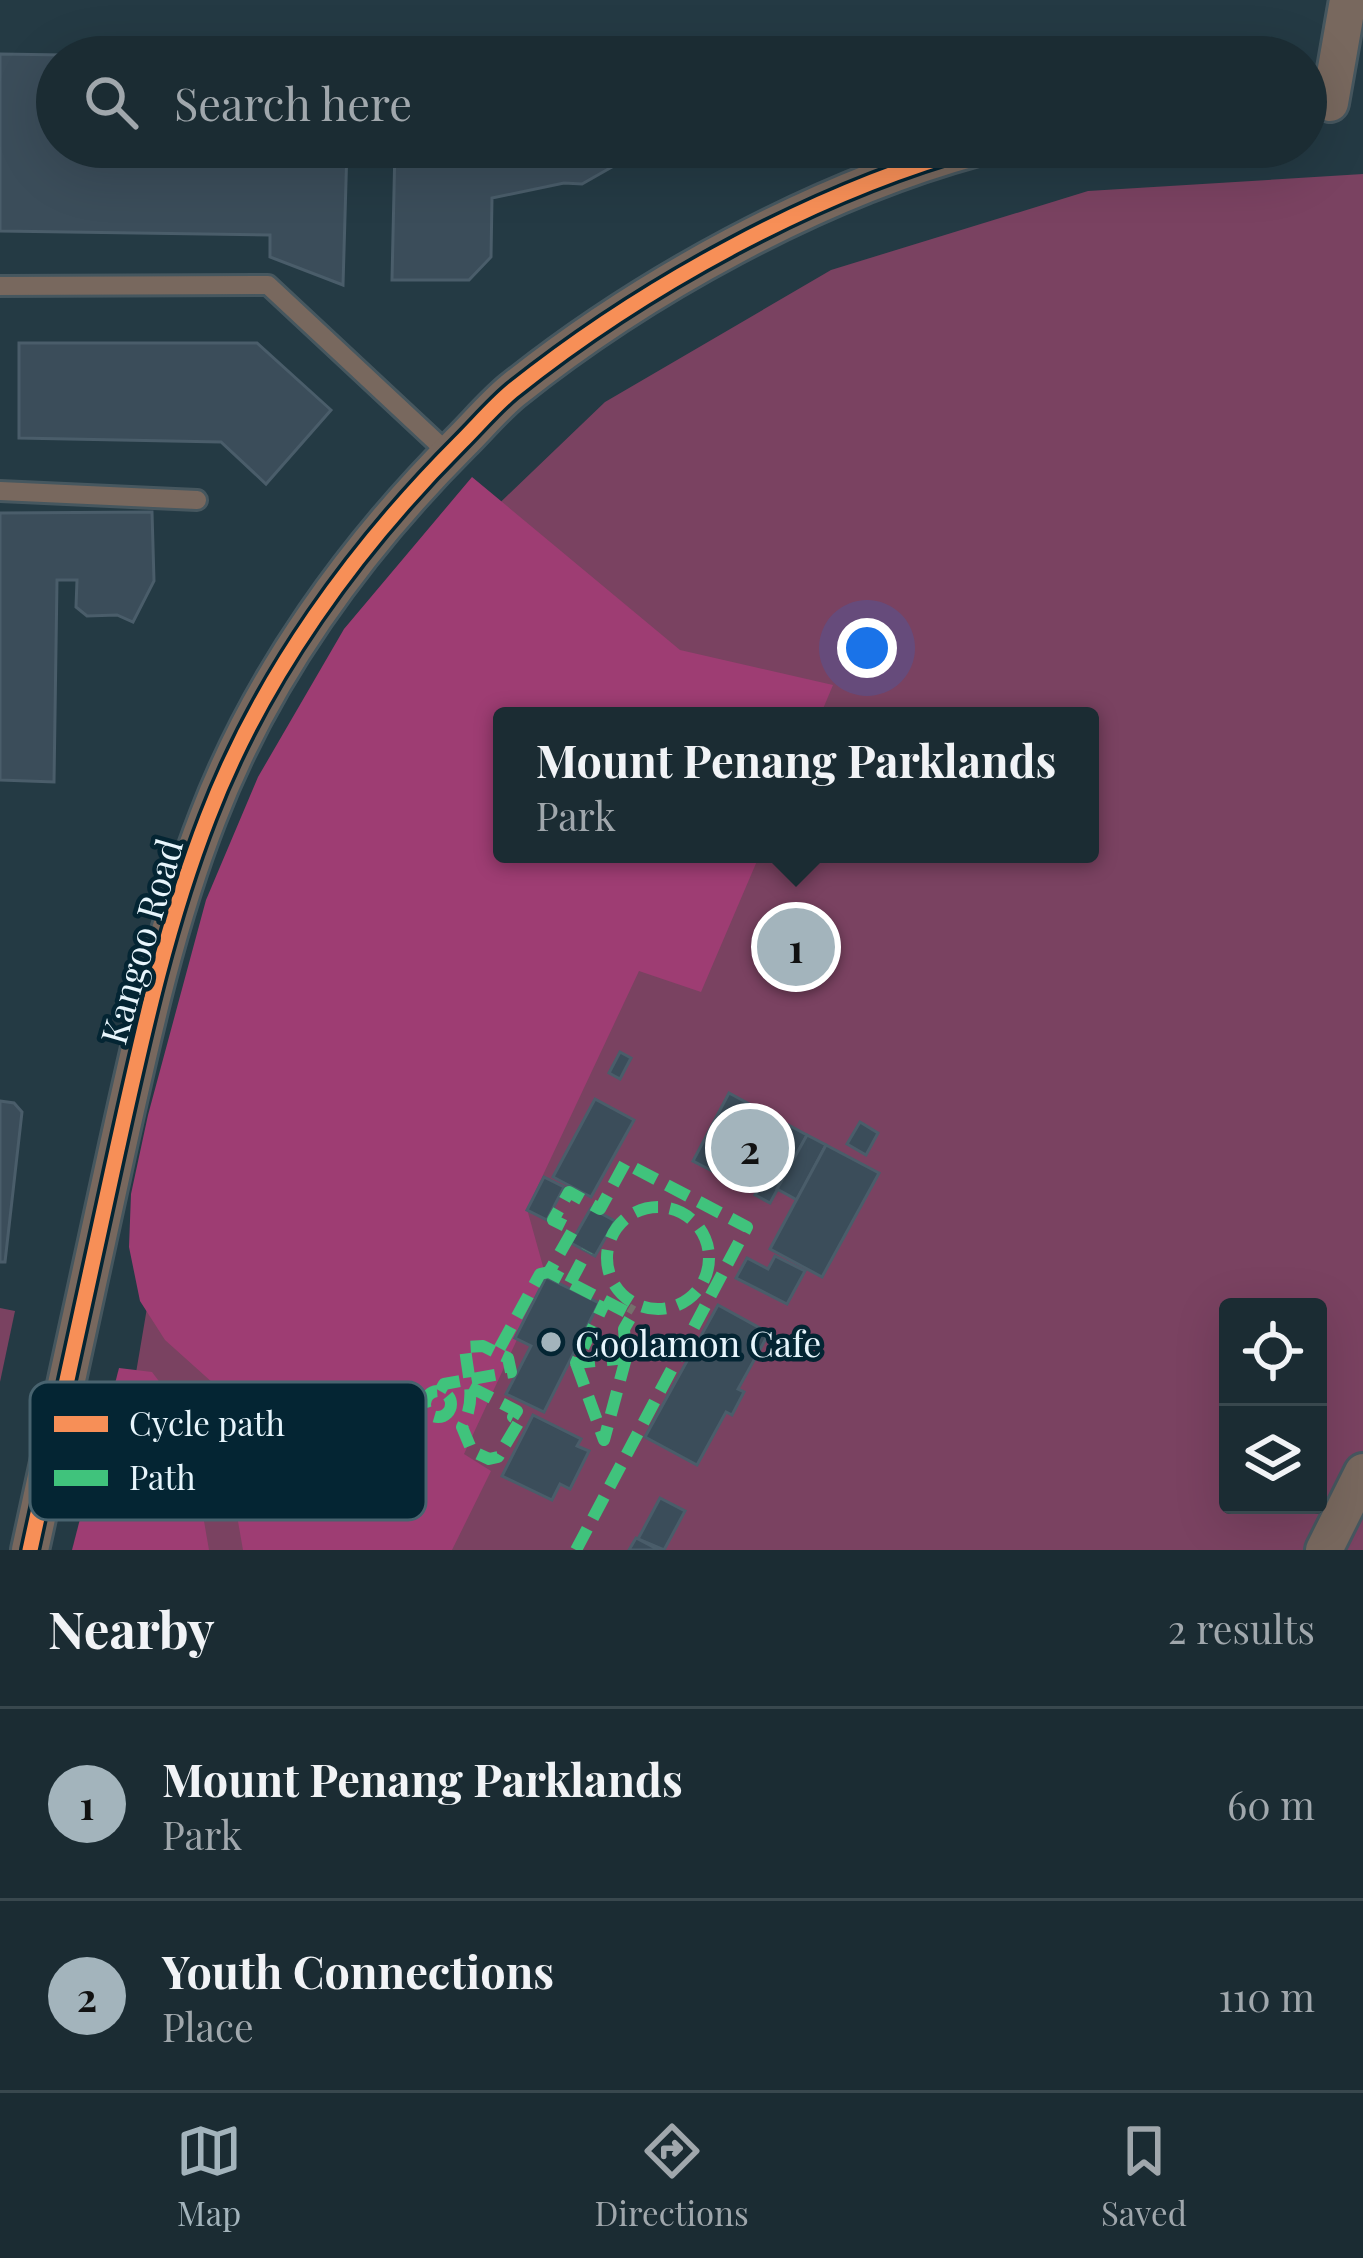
<!DOCTYPE html>
<html lang="en">
<head>
<meta charset="utf-8">
<style>
  body { margin:0; font-family:"Playfair Display",serif; background:#28383f; color:#f1f3f6 }
  .controls { position:absolute; right:36px; bottom:36px; display:grid; overflow:hidden; border-radius:12px; box-shadow:0 12px 48px #0002 }
  .controls button { width:108px; height:108px; display:grid; place-items:center; padding:0; border:0; border-bottom:3px solid #39484e; background:#1b2c33; color:#f1f3f6; font:60px sans-serif }
  .you { position:absolute; left:867px; top:648px; width:42px; height:42px; margin:-30px; border:9px solid #fff; border-radius:50%; background:#1a73e8; box-shadow:0 0 0 18px #1a73e833 }
  .badge { display:grid; place-items:center; width:78px; height:78px; border-radius:50%; background:#a3b4bc; color:#111; font-size:39px; font-weight:700 }
  .pin { position:absolute; translate:-50% -50%; border:6px solid #fff; box-shadow:0 3px 12px #0006 }
  .popup { position:absolute; left:493px; top:707px; width:606px; height:156px; box-sizing:border-box; display:grid; place-content:center; border-radius:12px; background:#1b2c33; filter:drop-shadow(0 3px 9px #0005); font-size:39px; white-space:nowrap; color:#a0a7ac }
  .popup b { font-size:45px; color:#f1f3f6 }
  .popup::after { content:''; position:absolute; left:50%; top:100%; margin-left:-24px; border:24px solid transparent; border-top-color:#1b2c33 }
  .list { margin:0; padding:0; list-style:none }
  h2 { display:flex; justify-content:space-between; align-items:center; height:156px; margin:0; padding:0 48px; font-size:51px }
  h2 small { font-size:39px; font-weight:400; color:#a0a7ac }
  .list li { display:grid; grid-template-columns:78px 1fr auto; gap:36px; align-items:center; box-sizing:border-box; height:192px; padding:0 48px; border-top:3px solid #39484e }
  .list b { display:block; font-size:45px; white-space:nowrap }
  .list p { margin:0; font-size:39px; white-space:nowrap; color:#a0a7ac }
  .list em { font-size:39px; font-style:normal; color:#a0a7ac }
  .icon { flex:none; width:66px; height:66px; fill:none; stroke:currentColor; stroke-width:2; stroke-linecap:round; stroke-linejoin:round }
  .map { position:relative; flex:none; width:1363px; height:1550px; overflow:hidden }
  .search { position:absolute; background:#1b2c33; box-shadow:0 12px 48px #0002; left:36px; right:36px; top:36px; height:132px; display:flex; align-items:center; gap:30px; box-sizing:border-box; padding:0 42px; border-radius:66px; color:#a0a7ac; font-size:45px }
  .sheet { height:540px; background:#1b2c33 }
  nav { display:flex; justify-content:space-around; align-items:center; box-sizing:border-box; height:168px; border-top:3px solid #39484e; background:#1b2c33; font-size:33px; color:#a0a7ac }
  nav a { display:grid; justify-items:center; gap:6px }
  nav .on { color:#a3b4bc }
  .map>svg:first-child { display:block }
  .green { fill:#7a4261; fill-rule:evenodd }
  .forest { fill:#9e3d73 }
  .building { fill:#3b4d5a; stroke:#4a5d6a; stroke-width:3 }
  .lines { fill:none; stroke-linecap:round; stroke-linejoin:round }
  .service-casing { stroke:#46575f; stroke-width:24 }
  .minor-casing { stroke:#46575f; stroke-width:42 }
  .path { stroke:#75706c; stroke-width:6; stroke-dasharray:9 6; stroke-linecap:butt }
  .service { stroke:#78685e; stroke-width:18 }
  .minor { stroke:#78685e; stroke-width:36 }
  .quiet { stroke:#40c37c; stroke-width:12; stroke-dasharray:24 12; stroke-linecap:butt }
  .cycleway-casing { stroke:#042533; stroke-width:22 }
  .cycleway { stroke:#f78f57; stroke-width:15 }
  .poi-dot { fill:#a3b4bc; stroke:#042533; stroke-width:4.5 }
  .labels { text-anchor:middle; dominant-baseline:central; stroke-width:9; stroke-linejoin:round; paint-order:stroke }
  .street-label { font-size:36px; fill:#e7f5fc; stroke:#042533 }
  .poi-label { font-size:36px; fill:#e7f5fc; stroke:#042533; text-anchor:start }
  .key { fill:#042533; stroke:#48636f; stroke-width:3 }
  .key-label { font-size:33px; fill:#e7f5fc }
</style>
</head>
<body>
<div class="map">
<svg width="1363" height="1550" viewBox="0 0 1363 1550">
  <rect width="100%" height="100%" fill="#243a44"/>
  <!-- green -->
  <g class="green">
    <path d="M1363,174V1550H106L149,1296L409,590L605,402L831,270L1088,191ZM502,716H1090V854H502ZM1228,1307H1318V1505H1228Z"/>
    <path d="M0,1308L15,1311L0,1382Z"/>
  </g>
  <!-- forest -->
  <g class="forest">
    <path d="M472,477L680,650L833,685L820,716H502V854H760L701,992L639,971L527,1209L546,1277L464,1454L491,1471L452,1550H243L214,1384L165,1340L140,1301L129,1247L131,1194L148,1115L206,900L258,777L344,629Z"/>
    <path d="M119,1368L152,1372L186,1417L209,1550H72Z"/>
  </g>
  <!-- building -->
  <g class="building">
    <path d="M397,53L623,57H397Z"/>
    <path d="M0,54L192,57H57V147H347L343,285L270,257V235L0,231Z"/>
    <path d="M395,147H647L582,184L564,183L492,198L491,257L469,280H392Z"/>
    <path d="M19,343H257L331,410L266,484L221,442L19,438Z"/>
    <path d="M152,512L154,581L133,622L117,615L87,616L76,607L77,580H57L54,782L0,780V513Z"/>
    <path d="M620,1052L631,1058L620,1079L609,1073Z"/>
    <path d="M729,1093L807,1135L770,1203L755,1195L763,1180L727,1161L720,1175L693,1161Z"/>
    <path d="M595,1099L634,1120L591,1197L553,1177Z"/>
    <path d="M0,1101L14,1103L22,1112L5,1262H0Z"/>
    <path d="M860,1122L878,1133L866,1155L847,1144Z"/>
    <path d="M807,1135L826,1145L797,1200L777,1189Z"/>
    <path d="M826,1145L879,1173L822,1277L770,1249Z"/>
    <path d="M544,1177L564,1187L547,1220L527,1210Z"/>
    <path d="M591,1208L615,1221L595,1256L571,1243Z"/>
    <path d="M775,1256L805,1271L787,1304L736,1278L747,1258L768,1269Z"/>
    <path d="M546,1277L599,1303L544,1412L506,1394L531,1346L515,1338Z"/>
    <path d="M718,1305L769,1333L738,1389L744,1392L732,1415L726,1412L697,1465L645,1437Z"/>
    <path d="M533,1415L581,1439L577,1446L589,1451L570,1489L560,1484L552,1500L502,1476Z"/>
    <path d="M660,1498L685,1511L664,1550L638,1539Z"/>
    <path d="M636,1538L638,1539L659,1550H629Z"/>
  </g>
  <g class="lines">
    <defs>
      <g id="service">
        <path d="M0,286L268,285L449,454"/>
        <path d="M0,491L197,500"/>
      </g>
      <g id="minor">
        <path d="M1330,103L1348,0"/>
        <path d="M30,1550C59,1417 88,1283 117,1150C142,1037 166,925 208,817C262,676 355,548 461,442C478,425 494,406 512,391C642,287 816,191 977,147"/>
        <path d="M1324,1550L1363,1472"/>
      </g>
    </defs>
    <!-- service casing -->
    <use href="#service" class="service-casing"/>
    <!-- minor casing -->
    <use href="#minor" class="minor-casing"/>
    <!-- path -->
    <path class="path" d="M629,1313L635,1303"/>
    <!-- service -->
    <use href="#service" class="service"/>
    <!-- minor -->
    <use href="#minor" class="minor"/>
    <!-- quiet -->
    <g class="quiet">
      <circle cx="658" cy="1258" r="51"/>
      <path d="M570,1283L587,1251"/>
      <path d="M576,1363L604,1440L626,1358"/>
      <path d="M470,1387L517,1411L513,1417L520,1420L498,1457L489,1459L472,1451L462,1427C477,1399 468,1379 465,1347L483,1346L497,1353"/>
      <circle cx="438" cy="1404" r="13"/>
      <path d="M440,1391L444,1384L511,1372L508,1358L497,1353L540,1274L549,1272"/>
      <path d="M576,1550L747,1227L625,1163L600,1209L569,1192L553,1220L573,1230L549,1272L632,1315L624,1329L626,1358L576,1363L605,1302"/>
    </g>
    <defs>
      <path id="cycleway" d="M30,1550C59,1417 88,1283 117,1150C142,1037 166,925 208,817C262,676 355,548 461,442C478,425 494,406 512,391C642,287 816,191 977,147"/>
    </defs>
    <!-- cycleway casing -->
    <use href="#cycleway" class="cycleway-casing"/>
    <!-- cycleway -->
    <use href="#cycleway" class="cycleway"/>
  </g>
  <!-- markers -->
  <circle class="poi-dot" cx="551" cy="1342" r="12"/>
  <g class="labels">
    <!-- street labels -->
    <g class="street-label">
      <text transform="translate(140 941) rotate(-74)">Kangoo Road</text>
    </g>
    <!-- poi labels -->
    <g class="poi-label">
      <text x="575" y="1342">Coolamon Cafe</text>
    </g>
  </g>
  <!-- legend -->
  <rect x="30" y="1382" width="396" height="138" rx="18" class="key"/>
  <rect x="54" y="1416" width="54" height="16" fill="#f78f57"/>
  <rect x="54" y="1470" width="54" height="16" fill="#40c37c"/>
  <g class="key-label">
    <text x="129" y="1436">Cycle path</text>
    <text x="129" y="1490">Path</text>
  </g>
</svg>
<div class="controls">
<button><svg class="icon" aria-label="locate" viewBox="0 0 24 24"><circle cx="12" cy="12" r="6"/><path d="M12 2v4M12 18v4M2 12h4M18 12h4"/></svg></button>
<button><svg class="icon" aria-label="layers" viewBox="0 0 24 24"><path d="M12 4l9 5-9 5-9-5zM3 14l9 5 9-5"/></svg></button>
</div>
<div class="you"></div>
<div class="pin badge" style="left:796px;top:947px">1</div>
<div class="popup"><b>Mount Penang Parklands</b>Park</div>
<div class="pin badge" style="left:750px;top:1148px">2</div>
<div class="search"><svg class="icon" aria-label="search" viewBox="0 0 24 24"><circle cx="10" cy="10" r="6"/><path d="M15 15l6 6"/></svg>Search here</div>
</div>
<section class="sheet">
<h2>Nearby<small>2 results</small></h2>
<ul class="list">
<li><span class="badge">1</span><div><b>Mount Penang Parklands</b><p>Park</p></div><em>60 m</em></li>
<li><span class="badge">2</span><div><b>Youth Connections</b><p>Place</p></div><em>110 m</em></li>
</ul>
</section>
<nav>
<a class="on"><svg class="icon" aria-label="map" viewBox="0 0 24 24"><path d="M3 6l6-2 6 2 6-2v14l-6 2-6-2-6 2zM9 4v14M15 6v14"/></svg>Map</a>
<a><svg class="icon" aria-label="directions" viewBox="0 0 24 24"><path d="M12 3l9 9-9 9-9-9zM9 14v-3h6M13 9l2 2-2 2"/></svg>Directions</a>
<a><svg class="icon" aria-label="saved" viewBox="0 0 24 24"><path d="M7 4h10v16l-5-4-5 4z"/></svg>Saved</a>
</nav>
</body>
</html>
